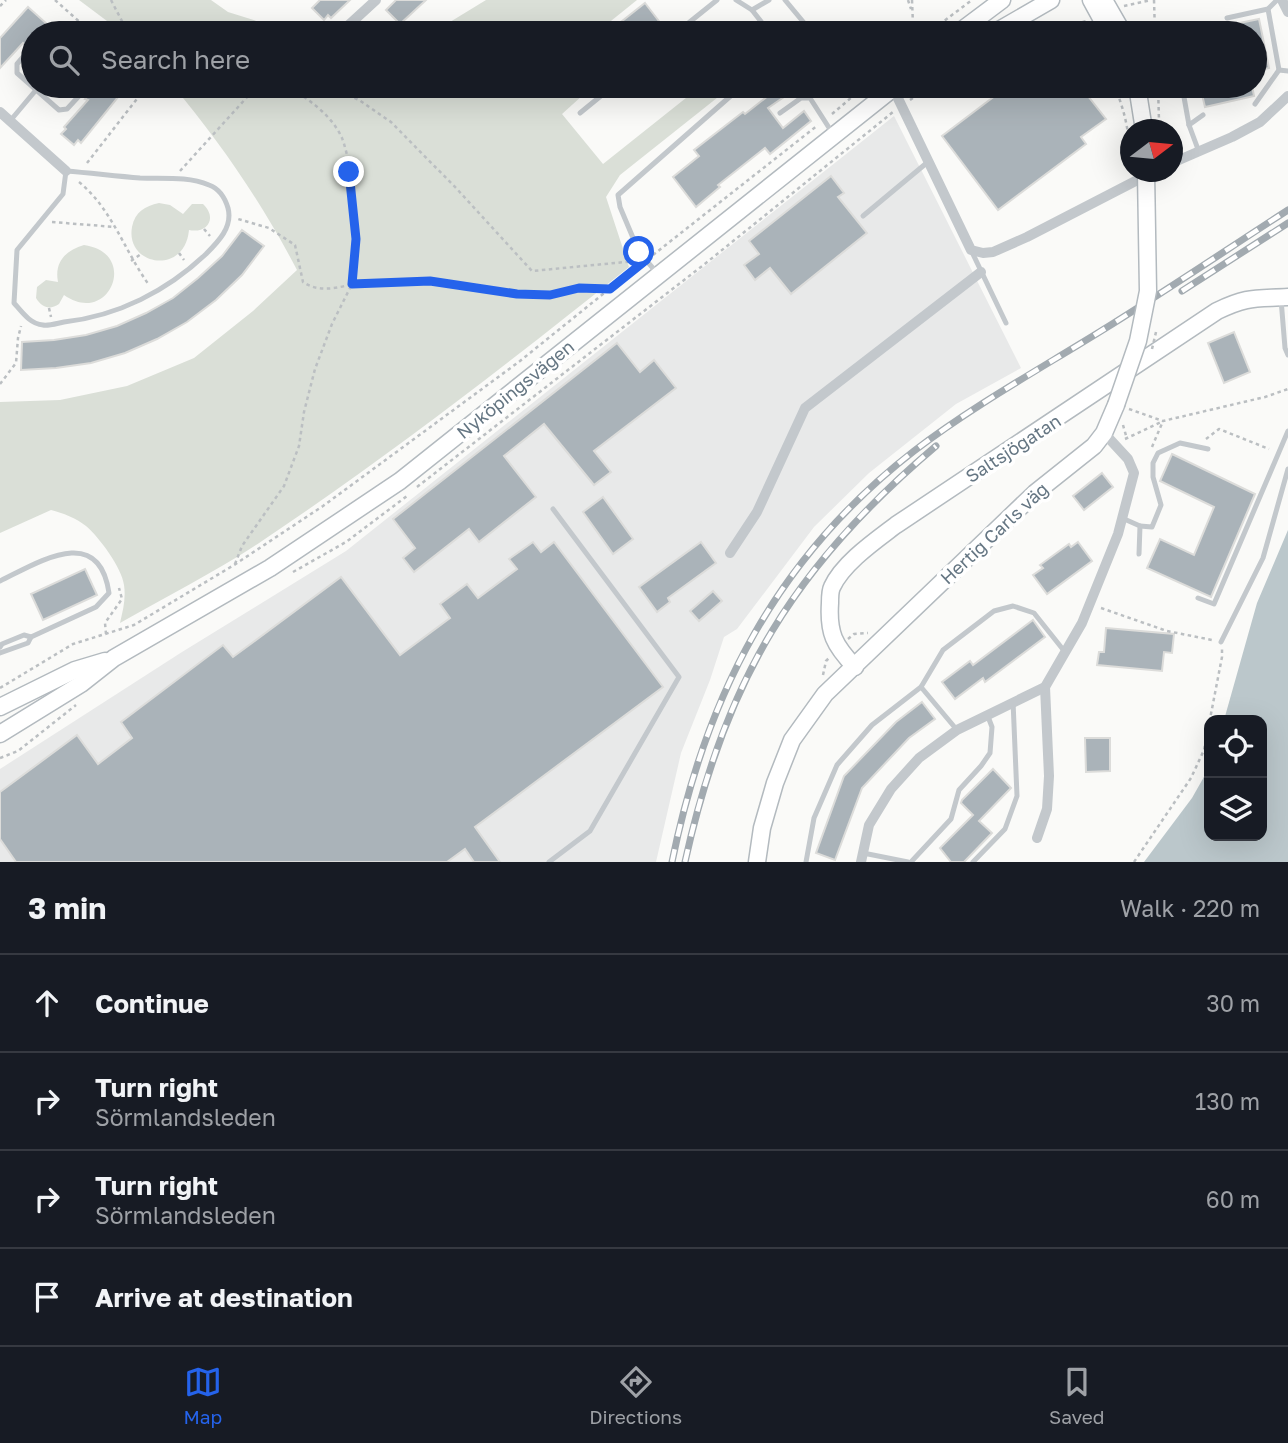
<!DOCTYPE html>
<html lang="en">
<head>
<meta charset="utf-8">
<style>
  body { margin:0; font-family:"Golos Text",sans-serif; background:#242831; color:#f1f3f6 }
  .controls { position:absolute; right:21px; bottom:21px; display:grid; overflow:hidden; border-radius:14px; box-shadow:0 7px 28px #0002 }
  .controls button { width:63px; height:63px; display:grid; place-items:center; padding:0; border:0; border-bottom:2px solid #363941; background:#171b24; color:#f1f3f6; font:35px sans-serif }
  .compass { position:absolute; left:1120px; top:119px; width:63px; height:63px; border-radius:50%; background:#171b24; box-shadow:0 7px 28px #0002; rotate:74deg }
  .stop { position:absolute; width:21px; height:21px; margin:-16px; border:5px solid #2563eb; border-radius:50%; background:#fff }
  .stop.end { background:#2563eb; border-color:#fff; box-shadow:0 2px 7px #0008 }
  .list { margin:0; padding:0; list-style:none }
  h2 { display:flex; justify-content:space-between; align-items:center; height:91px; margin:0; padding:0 28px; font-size:30px }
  h2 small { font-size:23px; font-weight:400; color:#9ea1a6 }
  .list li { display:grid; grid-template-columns:46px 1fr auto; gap:21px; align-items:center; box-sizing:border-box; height:98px; padding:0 28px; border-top:2px solid #363941 }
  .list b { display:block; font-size:26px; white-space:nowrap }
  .list p { margin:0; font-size:23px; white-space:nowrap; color:#9ea1a6 }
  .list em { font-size:23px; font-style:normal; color:#9ea1a6 }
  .icon { flex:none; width:38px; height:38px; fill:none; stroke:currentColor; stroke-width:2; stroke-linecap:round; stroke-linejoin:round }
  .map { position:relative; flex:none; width:1288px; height:862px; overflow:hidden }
  .search { position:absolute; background:#171b24; box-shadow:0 7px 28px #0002; left:21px; right:21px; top:21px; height:77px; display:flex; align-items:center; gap:18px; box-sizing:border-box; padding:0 24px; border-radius:38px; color:#9ea1a6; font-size:26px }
  .sheet { height:483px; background:#171b24 }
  nav { display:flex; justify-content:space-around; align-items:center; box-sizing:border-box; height:98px; border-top:2px solid #363941; background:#171b24; font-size:19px; color:#9ea1a6 }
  nav a { display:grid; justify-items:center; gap:4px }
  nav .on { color:#2563eb }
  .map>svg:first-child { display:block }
  .built { fill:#e8e9e9 }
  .green { fill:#dadfd7 }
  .water { fill:#bbc7cb }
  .building { fill:#aab3b9; stroke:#dcdcda; stroke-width:2 }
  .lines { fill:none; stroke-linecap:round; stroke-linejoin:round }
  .secondary-casing { stroke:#b3babf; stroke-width:19 }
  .path { stroke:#bbbfc2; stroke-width:2.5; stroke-dasharray:3.5 3.5; stroke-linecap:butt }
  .lane { stroke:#c3c8cc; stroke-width:5 }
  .street { stroke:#c3c8cc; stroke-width:10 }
  .secondary { stroke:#fff; stroke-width:16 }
  .rail-casing { stroke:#a2aab0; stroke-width:7 }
  .rail { stroke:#fff; stroke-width:4.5; stroke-dasharray:13; stroke-linecap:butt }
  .secondary-bridge-casing { stroke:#b3babf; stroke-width:19; stroke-linecap:butt }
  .path-bridge { stroke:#bbbfc2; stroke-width:2.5; stroke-dasharray:3.5 3.5; stroke-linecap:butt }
  .secondary-bridge { stroke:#fff; stroke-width:16 }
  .route { stroke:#2563eb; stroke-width:9 }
  .labels { text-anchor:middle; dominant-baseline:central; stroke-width:7; stroke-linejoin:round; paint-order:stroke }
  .street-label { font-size:18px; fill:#657683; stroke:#fff }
</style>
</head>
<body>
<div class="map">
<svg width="1288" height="862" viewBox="0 0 1288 862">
  <rect width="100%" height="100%" fill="#fafaf8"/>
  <!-- built -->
  <path class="built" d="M894,116L1021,368L956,404L869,473L814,527L737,629L724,637L710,680L681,753L656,862H0V769L182,652L346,551Z"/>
  <!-- green -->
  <g class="green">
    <path d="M79,0H211L228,12L295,33H123Z"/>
    <path d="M486,0H637L596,33H432Z"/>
    <path d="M173,86H593L562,114L603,164L701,86H732L620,175L606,197L629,267C510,362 389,456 262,541C217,571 167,596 120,623C123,610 126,599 124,585C122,568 99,537 86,526C76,518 63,513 51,510L0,533V402L60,400L127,386L194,358L253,311L297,270C262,203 221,143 173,86Z"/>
    <path d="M159,203L170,205L183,214L192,204H203C218,218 207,234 189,230C185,276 125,266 132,227C135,212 145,206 159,203Z"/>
    <path d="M84,245C140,253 109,327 64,295L59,304C50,310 42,308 36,298L37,287L46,280L58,282C54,262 66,250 84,245Z"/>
  </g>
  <!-- water -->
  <path class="water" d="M1288,530V862H1144L1192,798L1209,768V836H1262V720H1224L1257,603Z"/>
  <!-- building -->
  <g class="building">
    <path d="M320,0H350L331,18L328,15L324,20L312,8Z"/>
    <path d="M396,0H426L400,24L386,10Z"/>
    <path d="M645,3L668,33H607Z"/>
    <path d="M28,7L48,25L40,33H33L25,45L23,43L0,68V38Z"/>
    <path d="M1259,19L1269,68L1255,71V33H1215V28Z"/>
    <path d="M97,86H117L123,91L81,143L78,140L74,145L61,134L66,129L64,127L88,100L85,99Z"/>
    <path d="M778,86H800L768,108L783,128L804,111L811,121L770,154L765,148L718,185L720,187L696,207L673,177L699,156L694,150L743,112L745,114L773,92L771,90Z"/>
    <path d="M1008,86H1080L1106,119L1081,137L1086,144L998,210L942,136Z"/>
    <path d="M1200,86H1252L1254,96L1205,107Z"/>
    <path d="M831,176L844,193L838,197L867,233L791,294L770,268L755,280L744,265L759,254L749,241Z"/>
    <path d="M242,230L264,246L242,275L216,300L187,322L157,339L125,353L91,363L56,368L21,370L22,342L54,340L86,335L117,326L146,313L173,298L198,278L222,256Z"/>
    <path d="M1234,332L1250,372L1224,383L1208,343Z"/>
    <path d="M617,343L640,372L654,360L676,388L594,451L611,472L594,485L544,424L504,456L536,497L479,542L469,529L414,572L403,558L415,548L393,519Z"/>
    <path d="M1172,454L1255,494L1211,597L1147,568L1160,539L1194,555L1214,507L1160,481Z"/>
    <path d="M1102,473L1113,487L1084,510L1073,496Z"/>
    <path d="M603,497L633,539L613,554L583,512Z"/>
    <path d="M533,542L541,552L554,542L663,687L475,827L500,862H474L465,849L447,862H16L0,839V792L77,735L98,764L132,738L121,722L223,645L233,657L341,577L400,655L450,618L440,604L467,584L478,598L517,569L509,559Z"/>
    <path d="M701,542L716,563L668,598L670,602L657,612L639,587Z"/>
    <path d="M1078,542L1092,561L1047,594L1033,575L1043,568L1040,565L1069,544L1071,547Z"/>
    <path d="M85,569L97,595L43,620L31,594Z"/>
    <path d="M713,591L722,601L699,621L690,611Z"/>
    <path d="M1033,620L1045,637L985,682L983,678L955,699L942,682L970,661L973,665Z"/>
    <path d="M1106,628L1174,634L1172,653L1164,652L1162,671L1097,665L1099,652H1104Z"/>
    <path d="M922,702L935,719L909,738L862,788L835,860L816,853L844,776L896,722Z"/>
    <path d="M1085,738H1110V771L1086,772Z"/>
    <path d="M993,769L1011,788L979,821L992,833L964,862H951L940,848L973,815L961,803L962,800Z"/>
  </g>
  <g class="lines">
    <defs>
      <g id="secondary">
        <path d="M1091,0L1109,33"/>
        <path d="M1104,0L1123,33"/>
        <path d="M958,33L1002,0"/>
        <path d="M994,33L1051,0"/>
        <path d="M1137,86L1144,130"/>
        <path d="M855,667C834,645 828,633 830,603C830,598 830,591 832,587C843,563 875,541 896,525L1217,311C1248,296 1255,299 1288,297"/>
        <path d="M0,707L75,670L105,661"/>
        <path d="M0,734L81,684L114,658L270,568L400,481L896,86"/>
        <path d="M757,862L762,828L775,783L792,740L825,694L1035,493L1094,446L1104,433L1116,405"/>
      </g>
    </defs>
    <!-- secondary casing -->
    <use href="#secondary" class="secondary-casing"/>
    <!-- path -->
    <g class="path">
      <path d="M55,0L92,33"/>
      <path d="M111,0L124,25L135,33"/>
      <path d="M908,0L911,9"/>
      <path d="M912,0L913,25"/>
      <path d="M1154,0L1155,33"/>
      <path d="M0,6L6,0"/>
      <path d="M1124,6L1151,0"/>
      <path d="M1079,24L1085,33"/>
      <path d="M928,33L972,0"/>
      <path d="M1049,33L1086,21"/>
      <path d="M222,86L249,95"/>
      <path d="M329,86L359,100L391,122L456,188L532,271L636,261"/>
      <path d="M1114,86C1124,107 1129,131 1130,155"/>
      <path d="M1158,86L1159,121"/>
      <path d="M292,89C311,101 332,116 342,138C355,172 358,248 352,284L431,281L517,294L550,295L579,288L608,289"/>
      <path d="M910,100L930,86"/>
      <path d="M832,114L865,86"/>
      <path d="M87,163L147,86"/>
      <path d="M180,171L249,95L298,86"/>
      <path d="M79,182C112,209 124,250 149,285"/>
      <path d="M52,222L115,227"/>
      <path d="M204,229L210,236"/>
      <path d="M179,253L184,260"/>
      <path d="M653,255L818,125"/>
      <path d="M131,261L141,254"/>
      <path d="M49,308L51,317"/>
      <path d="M0,384L16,363L18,338L21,326"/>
      <path d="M1129,409L1163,421L1265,397L1288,389"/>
      <path d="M1123,425L1127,439"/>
      <path d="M1125,439L1163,421"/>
      <path d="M1206,439L1219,429L1269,449"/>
      <path d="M1152,447L1163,421"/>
      <path d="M417,487L706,263L893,112"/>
      <path d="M235,564L242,546L284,486L299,446L304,412L315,369L332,324L352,284C335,289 317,292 303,282L295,245L269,228L238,219"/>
      <path d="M293,572L346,542L407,496"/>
      <path d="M1101,608L1167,631L1212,640"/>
      <path d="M106,634L105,623L122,599L119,588"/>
      <path d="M848,639L854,634L868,633"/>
      <path d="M823,675L826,661L829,658"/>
      <path d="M0,688L73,644L134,625L234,565L323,506L520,361L639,265"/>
      <path d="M0,758L18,751L76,705"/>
      <path d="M1134,862L1191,778L1204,750L1222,657V649"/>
    </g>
    <!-- lane -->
    <g class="lane">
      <path d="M736,0L752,10L770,33"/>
      <path d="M785,0L805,24L807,28L804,33"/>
      <path d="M1268,9L1279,70"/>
      <path d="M752,10L769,0"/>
      <path d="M1227,18L1268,9L1277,0"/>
      <path d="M676,33L717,0"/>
      <path d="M897,33L902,30L914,33"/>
      <path d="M33,50H29L17,64V73L59,110L67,109L79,96L76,86"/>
      <path d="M1182,86L1189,125L1199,152"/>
      <path d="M1255,104L1279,70L1288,71"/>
      <path d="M580,113L613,86"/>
      <path d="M780,113L801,98H810L833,134"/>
      <path d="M10,121L36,90"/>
      <path d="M1189,125L1203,115"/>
      <path d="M66,171C91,173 115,176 140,178C163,179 187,176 209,185C220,189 225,198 228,208C233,227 218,242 206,254C167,291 118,316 64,322C58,323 49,326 43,325C30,324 22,312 14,303L17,250L63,194Z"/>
      <path d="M863,216L929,161"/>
      <path d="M971,250L1006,323"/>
      <path d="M658,274L639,252L620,207L618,195L742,86"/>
      <path d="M1281,299L1285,348L1288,355"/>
      <path d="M1122,518L1140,526L1139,554"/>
      <path d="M1140,526L1152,527L1161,505L1153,477V463L1158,453L1180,443L1208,449"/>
      <path d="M0,581C39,562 99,523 109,593L96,607L31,637L28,643L0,653"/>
      <path d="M1198,598L1214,604L1288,431"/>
      <path d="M1221,642L1263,558L1288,469"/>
      <path d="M0,647L2,644L24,635L31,637"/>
      <path d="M921,687L957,730"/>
      <path d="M863,853L908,862"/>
      <path d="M549,862L590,831L679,677L553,509"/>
      <path d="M806,862L814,818L837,765L872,725L921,687L943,650L994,611L1013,606L1034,613L1065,652"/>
      <path d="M911,862L951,819L959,790L981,766L990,753L992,727L987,714"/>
      <path d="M973,862L1005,829L1017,796L1013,701"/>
    </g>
    <!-- street -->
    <g class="street">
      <path d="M1282,0L1288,12"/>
      <path d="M340,33L376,0"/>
      <path d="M893,88L971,250L983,253L993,252L1027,237L1151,173"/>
      <path d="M0,112L66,171"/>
      <path d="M1172,163L1232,137L1260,122L1288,96"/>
      <path d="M730,553L757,512L805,408L981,272"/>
      <path d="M1037,838L1047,809L1049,776L1045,687"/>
      <path d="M861,862L869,825L891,789L919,758L957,730L1045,687L1082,623L1118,534L1134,473L1128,459L1104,433"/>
    </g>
    <!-- secondary -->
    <use href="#secondary" class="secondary"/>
    <defs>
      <g id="rail">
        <path d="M1182,291L1288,223"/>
        <path d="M672,862C706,695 777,557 914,451C973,406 1038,370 1101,331C1164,292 1226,250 1288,210"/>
        <path d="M685,862C725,680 794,566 936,446"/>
      </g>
    </defs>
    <!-- rail casing -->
    <use href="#rail" class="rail-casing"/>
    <!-- rail -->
    <use href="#rail" class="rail"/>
    <defs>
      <path id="secondary-bridge" d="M1116,405L1138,341L1148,291L1146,172"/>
    </defs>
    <!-- secondary-bridge casing -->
    <use href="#secondary-bridge" class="secondary-bridge-casing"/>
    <!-- path-bridge -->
    <path class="path-bridge" d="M1152,349L1156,332"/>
    <!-- secondary-bridge -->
    <use href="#secondary-bridge" class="secondary-bridge"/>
  </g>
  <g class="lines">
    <!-- route -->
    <path class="route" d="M349,172L356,239L352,284L430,281L517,294L550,295L579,288L610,289L646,260L639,252"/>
  </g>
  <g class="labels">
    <!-- street labels -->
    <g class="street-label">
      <text transform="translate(515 389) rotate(-39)">Nyköpingsvägen</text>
      <text transform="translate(1013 448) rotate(-33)">Saltsjögatan</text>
      <text transform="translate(994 533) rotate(-43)">Hertig Carls väg</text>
    </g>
  </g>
</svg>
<div class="controls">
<button><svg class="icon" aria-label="locate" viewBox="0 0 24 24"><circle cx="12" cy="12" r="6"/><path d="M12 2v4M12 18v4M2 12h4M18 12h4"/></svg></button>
<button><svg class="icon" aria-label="layers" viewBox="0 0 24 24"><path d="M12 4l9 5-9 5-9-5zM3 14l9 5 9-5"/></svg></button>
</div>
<svg class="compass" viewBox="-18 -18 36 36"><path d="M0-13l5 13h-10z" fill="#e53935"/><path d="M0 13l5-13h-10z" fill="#9ea1a6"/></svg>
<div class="stop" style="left:639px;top:252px"></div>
<div class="stop end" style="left:349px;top:172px"></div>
<div class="search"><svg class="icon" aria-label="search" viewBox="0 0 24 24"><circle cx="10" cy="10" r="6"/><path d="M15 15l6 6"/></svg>Search here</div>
</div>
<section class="sheet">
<h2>3 min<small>Walk · 220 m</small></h2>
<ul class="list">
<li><svg class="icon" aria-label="ahead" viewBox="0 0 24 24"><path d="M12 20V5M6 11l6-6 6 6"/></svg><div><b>Continue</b></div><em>30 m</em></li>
<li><svg class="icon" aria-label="right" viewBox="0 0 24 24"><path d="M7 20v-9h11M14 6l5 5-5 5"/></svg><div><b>Turn right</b><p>Sörmlandsleden</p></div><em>130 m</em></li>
<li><svg class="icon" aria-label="right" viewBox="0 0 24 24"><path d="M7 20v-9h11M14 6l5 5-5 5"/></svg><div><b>Turn right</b><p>Sörmlandsleden</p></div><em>60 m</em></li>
<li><svg class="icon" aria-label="arrive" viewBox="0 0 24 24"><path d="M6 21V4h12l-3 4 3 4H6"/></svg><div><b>Arrive at destination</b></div></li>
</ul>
</section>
<nav>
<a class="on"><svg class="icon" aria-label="map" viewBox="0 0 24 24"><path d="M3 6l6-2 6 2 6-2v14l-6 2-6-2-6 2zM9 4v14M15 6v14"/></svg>Map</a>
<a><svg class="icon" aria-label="directions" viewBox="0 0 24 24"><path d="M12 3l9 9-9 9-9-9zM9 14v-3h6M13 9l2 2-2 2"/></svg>Directions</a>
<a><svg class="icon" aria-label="saved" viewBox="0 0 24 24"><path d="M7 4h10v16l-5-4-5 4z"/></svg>Saved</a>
</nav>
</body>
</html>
